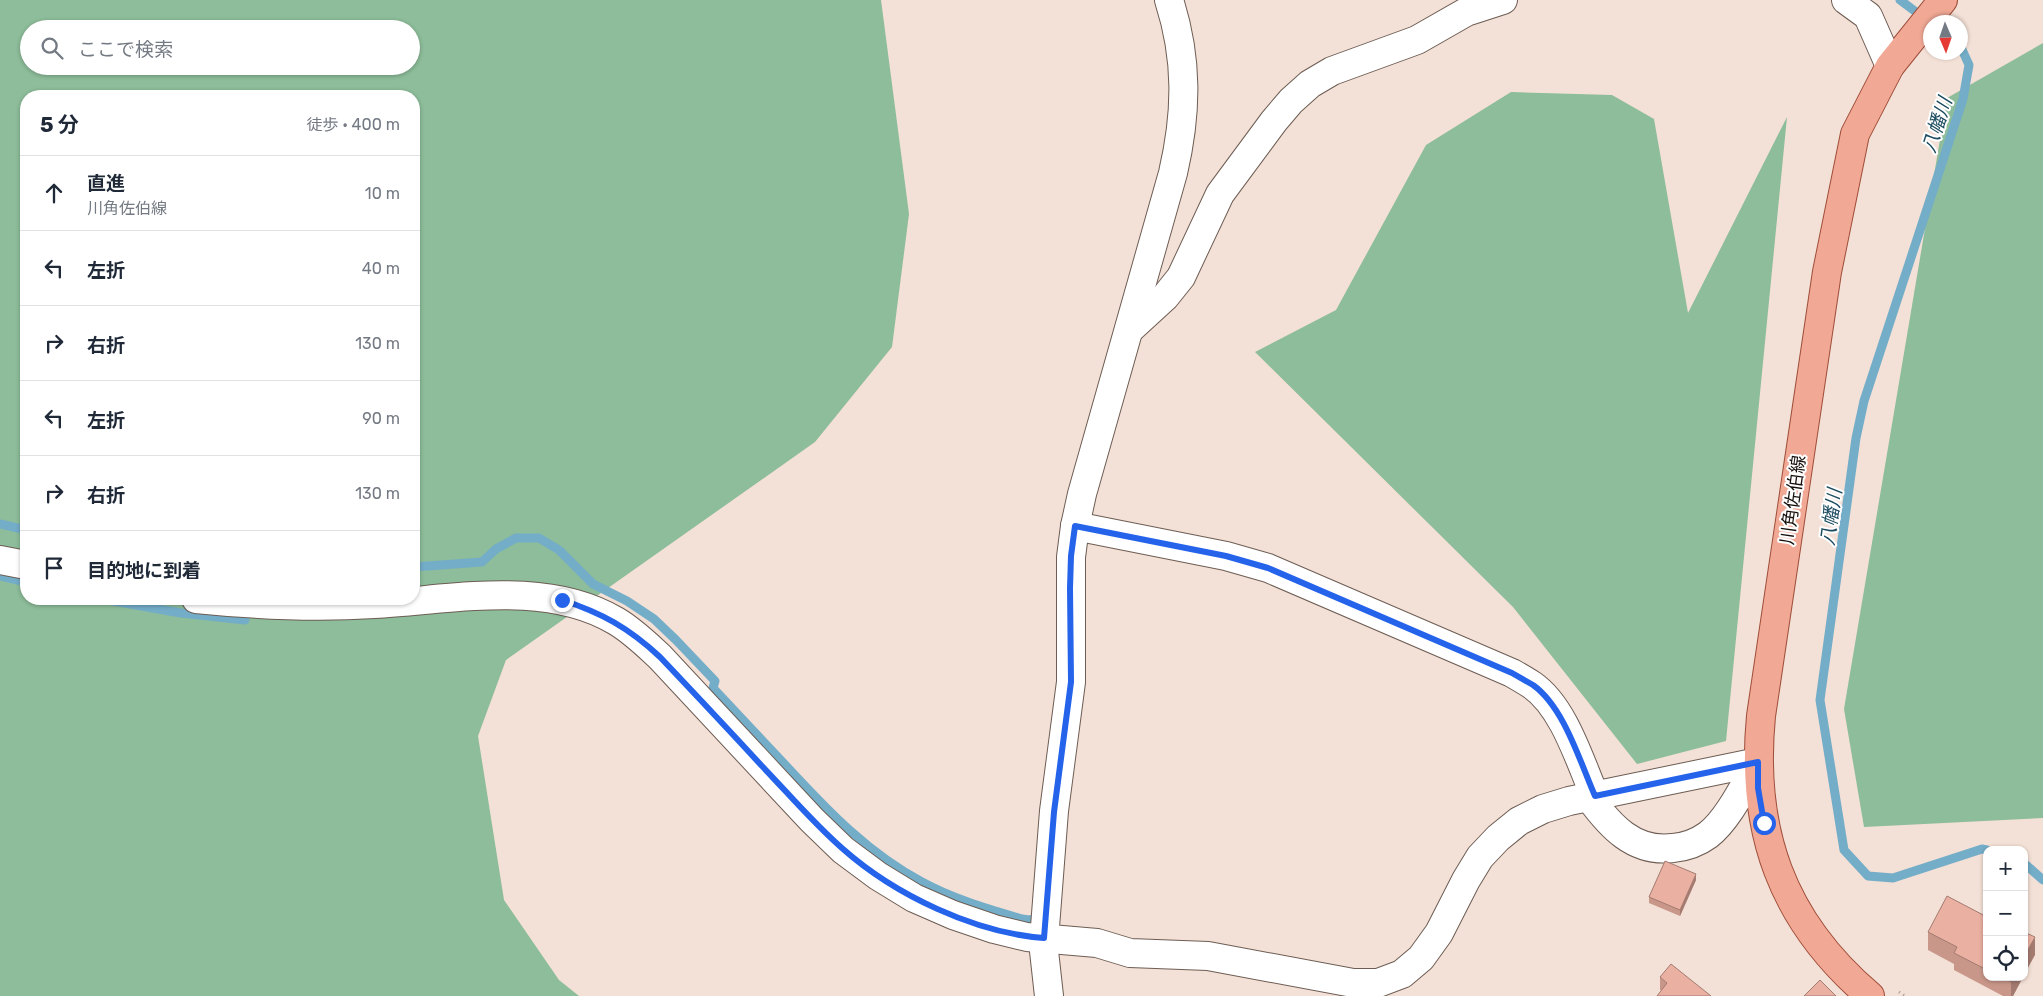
<!DOCTYPE html>
<html lang="ja">
<head>
<meta charset="utf-8">
<style>
  body { margin:0; font-family:Rubik,"Noto Sans JP",sans-serif; background:#f6f6f7; color:#1f2937 }
  .controls { position:absolute; right:15px; bottom:15px; display:grid; overflow:hidden; border-radius:10px; box-shadow:0 1px 4px #0004 }
  .controls button { width:45px; height:45px; display:grid; place-items:center; padding:0; border:0; border-bottom:1px solid #e0e1e3; background:#fff; color:#1f2937; font:25px sans-serif }
  .compass { position:absolute; left:1923px; top:15px; width:45px; height:45px; border-radius:50%; background:#fff; box-shadow:0 1px 4px #0004; rotate:178deg }
  .stop { position:absolute; width:15px; height:15px; margin:-11px; border:4px solid #2563eb; border-radius:50%; background:#fff }
  .stop.end { background:#2563eb; border-color:#fff; box-shadow:0 1px 5px #0008 }
  .list { margin:0; padding:0; list-style:none }
  h2 { display:flex; justify-content:space-between; align-items:center; height:65px; margin:0; padding:0 20px; font-size:21px }
  h2 small { font-size:16px; font-weight:400; color:#747a83 }
  .list li { display:grid; grid-template-columns:32px 1fr auto; gap:15px; align-items:center; box-sizing:border-box; height:75px; padding:0 20px; border-top:1px solid #e0e1e3 }
  .list b { display:block; font-size:19px; white-space:nowrap }
  .list p { margin:0; font-size:16px; white-space:nowrap; color:#747a83 }
  .list em { font-size:16px; font-style:normal; color:#747a83 }
  .icon { flex:none; width:28px; height:28px; fill:none; stroke:currentColor; stroke-width:2; stroke-linecap:round; stroke-linejoin:round }
  .map { position:relative; flex:none; width:2043px; height:996px; overflow:hidden }
  .search { position:absolute; background:#fff; box-shadow:0 1px 4px #0004; left:20px; top:20px; width:400px; height:55px; display:flex; align-items:center; gap:12px; box-sizing:border-box; padding:0 18px; border-radius:28px; color:#747a83; font-size:19px }
  .panel { position:absolute; background:#fff; box-shadow:0 1px 4px #0004; left:20px; top:90px; width:400px; height:515px; border-radius:20px }
  .map>svg:first-child { display:block }
  .forest { fill:#8dbd9a; fill-rule:evenodd }
  .lines { fill:none; stroke-linecap:round; stroke-linejoin:round }
  .stream { stroke:#74adc8; stroke-width:9 }
  .minor-casing { stroke:#6d5d54; stroke-width:30 }
  .major-casing { stroke:#9e4d38; stroke-width:30 }
  .path { stroke:#a79890; stroke-width:3; stroke-dasharray:1 4; stroke-linecap:butt }
  .minor { stroke:#fff; stroke-width:28 }
  .major { stroke:#f1a895; stroke-width:28 }
  .wall { fill:#c9978a }
  .shaded-wall { fill:#a47b71 }
  .building { fill:#eab0a1; stroke:#a47b71 }
  .route { stroke:#2563eb; stroke-width:6 }
  .labels { text-anchor:middle; dominant-baseline:central; stroke-width:4; stroke-linejoin:round; paint-order:stroke }
  .street-label { font-size:18px; fill:#160f0c; stroke:#fff }
  .water-label { font-size:19px; font-style:italic; fill:#1d4c61; stroke:#fff }
</style>
</head>
<body>
<div class="map">
<svg width="2043" height="996" viewBox="0 0 2043 996">
  <rect width="100%" height="100%" fill="#f3e0d6"/>
  <!-- forest -->
  <g class="forest">
    <path d="M0,0H881L909,214L892,347L815,442L506,660L478,736L504,900L559,980L579,996H0ZM29,29H411V66H29ZM26,96H414V599H26Z"/>
    <path d="M2043,43V818L1864,827L1844,709L1947,98Z"/>
    <path d="M1511,92L1612,95L1654,119L1688,313L1787,117L1726,741L1637,764L1513,607L1255,352L1336,310L1426,145Z"/>
  </g>
  <g class="lines">
    <!-- stream -->
    <g class="stream">
      <path d="M1900,0L1924,18"/>
      <path d="M1960,45L1969,65L1963,99L1864,401L1856,438L1820,700L1844,850L1868,876L1893,878L1982,849L1987,850"/>
      <path d="M0,524L26,530"/>
      <path d="M414,567L482,562L496,549L516,538H539L559,550L593,584L627,601L654,619L676,640L715,681L713,688C738,715 764,742 789,769C829,812 869,854 922,882C953,899 988,909 1022,919L1029,920L1044,917"/>
      <path d="M0,576L26,582"/>
      <path d="M102,599L181,613L245,620"/>
      <path d="M2024,863L2043,880"/>
    </g>
    <defs>
      <g id="minor">
        <path d="M1846,0L1868,16L1890,66"/>
        <path d="M1129,330L1165,297L1181,277L1220,194L1274,121L1291,101L1310,84L1332,71L1417,40L1466,12L1503,0"/>
        <path d="M1075,526L1226,556L1268,568L1512,673C1519,677 1526,681 1532,685C1564,707 1580,762 1595,796"/>
        <path d="M0,560L26,565"/>
        <path d="M196,599C255,605 314,608 374,604C453,600 545,579 616,621C633,631 646,644 660,657L812,820L843,850L878,876L914,898L953,915L994,929L1027,937L1097,943L1130,953L1208,956L1353,983H1378L1402,974L1421,958L1439,933L1466,880L1480,857L1498,838L1519,821L1543,809L1569,801L1758,762"/>
        <path d="M1589,797C1610,826 1634,853 1673,848C1685,847 1697,843 1708,835C1728,820 1745,784 1758,762"/>
        <path d="M1049,996L1044,951L1045,927L1054,811L1071,682V557L1075,526L1082,494L1173,173C1187,113 1188,59 1169,0"/>
      </g>
      <path id="major" d="M1870,996C1781,920 1750,830 1761,716L1827,272L1855,134L1890,66L1943,0"/>
    </defs>
    <!-- minor casing -->
    <use href="#minor" class="minor-casing"/>
    <!-- major casing -->
    <use href="#major" class="major-casing"/>
    <!-- path -->
    <path class="path" d="M1899,992L1905,996"/>
    <!-- minor -->
    <use href="#minor" class="minor"/>
    <!-- major -->
    <use href="#major" class="major"/>
  </g>
  <!-- wall -->
  <g class="wall">
    <path d="M1696,880L1680,916L1649,903V897Z"/>
    <path d="M1987,917V977H2023L2013,996H2003L1954,970V964L1928,950V932Z"/>
    <path d="M1660,977L1711,996L1661,990H1660Z"/>
  </g>
  <!-- shaded-wall -->
  <g class="shaded-wall">
    <path d="M1696,874V880L1680,916V910Z"/>
    <path d="M2035,937V955L2024,975V957Z"/>
    <path d="M2013,977H2023L2013,996H2011V982Z"/>
  </g>
  <!-- building -->
  <g class="building">
    <path d="M1665,861L1696,874L1680,910L1649,897Z"/>
    <path d="M1947,896L1987,917V970L1954,953L1957,947L1928,932Z"/>
    <path d="M2024,932L2035,937L2024,957Z"/>
    <path d="M1671,964L1711,996H1657L1667,983L1660,977Z"/>
    <path d="M2002,977H2013L2011,982Z"/>
    <path d="M1820,980L1836,996H1804Z"/>
  </g>
  <g class="lines">
    <!-- route -->
    <path class="route" d="M562,600C602,613 629,628 660,657C694,693 728,729 761,765C788,793 814,824 843,849C895,895 975,933 1044,938L1054,812L1071,682L1070,588L1071,556L1075,526L1226,556L1268,568L1512,673C1519,677 1526,681 1533,685C1564,707 1580,762 1595,796L1758,762V788L1764,823"/>
  </g>
  <g class="labels">
    <!-- street labels -->
    <g class="street-label">
      <text transform="translate(1793 500) rotate(-82)">川角佐伯線</text>
    </g>
    <!-- water labels -->
    <g class="water-label">
      <text transform="translate(1937 125) rotate(-72)">八幡川</text>
      <text transform="translate(1831 517) rotate(-82)">八幡川</text>
    </g>
  </g>
</svg>
<div class="controls">
<button>+</button>
<button>−</button>
<button><svg class="icon" aria-label="locate" viewBox="0 0 24 24"><circle cx="12" cy="12" r="6"/><path d="M12 2v4M12 18v4M2 12h4M18 12h4"/></svg></button>
</div>
<svg class="compass" viewBox="-18 -18 36 36"><path d="M0-13l5 13h-10z" fill="#e53935"/><path d="M0 13l5-13h-10z" fill="#747a83"/></svg>
<div class="stop" style="left:1764px;top:823px"></div>
<div class="stop end" style="left:562px;top:600px"></div>
<div class="search"><svg class="icon" aria-label="search" viewBox="0 0 24 24"><circle cx="10" cy="10" r="6"/><path d="M15 15l6 6"/></svg>ここで検索</div>
<section class="panel">
<h2>5 分<small>徒歩 · 400 m</small></h2>
<ul class="list">
<li><svg class="icon" aria-label="ahead" viewBox="0 0 24 24"><path d="M12 20V5M6 11l6-6 6 6"/></svg><div><b>直進</b><p>川角佐伯線</p></div><em>10 m</em></li>
<li><svg class="icon" aria-label="left" viewBox="0 0 24 24"><path d="M17 20v-9H6M10 6l-5 5 5 5"/></svg><div><b>左折</b></div><em>40 m</em></li>
<li><svg class="icon" aria-label="right" viewBox="0 0 24 24"><path d="M7 20v-9h11M14 6l5 5-5 5"/></svg><div><b>右折</b></div><em>130 m</em></li>
<li><svg class="icon" aria-label="left" viewBox="0 0 24 24"><path d="M17 20v-9H6M10 6l-5 5 5 5"/></svg><div><b>左折</b></div><em>90 m</em></li>
<li><svg class="icon" aria-label="right" viewBox="0 0 24 24"><path d="M7 20v-9h11M14 6l5 5-5 5"/></svg><div><b>右折</b></div><em>130 m</em></li>
<li><svg class="icon" aria-label="arrive" viewBox="0 0 24 24"><path d="M6 21V4h12l-3 4 3 4H6"/></svg><div><b>目的地に到着</b></div></li>
</ul>
</section>
</div>
</body>
</html>
